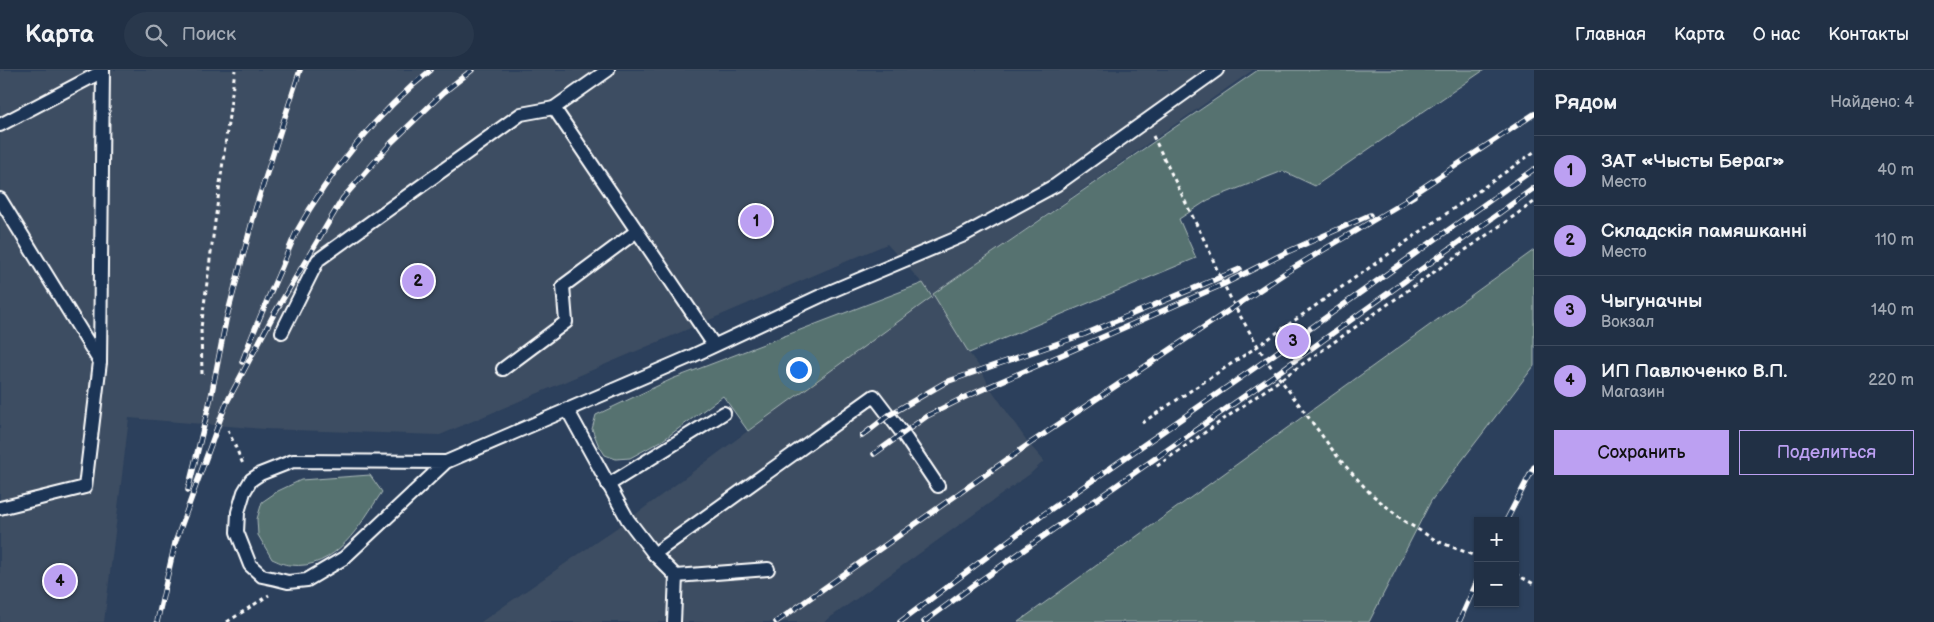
<!DOCTYPE html>
<html lang="ru">
<head>
<meta charset="utf-8">
<style>
  body { margin:0; font-family:"Balsamiq Sans",sans-serif; background:#29384c; color:#f1f3f6 }
  .controls { position:absolute; right:15px; bottom:15px; display:grid; overflow:hidden; border-radius:0px; box-shadow:0 1px 4px #0004 }
  .controls button { width:45px; height:45px; display:grid; place-items:center; padding:0; border:0; border-bottom:1px solid #3e4b5e; background:#213045; color:#f1f3f6; font:25px sans-serif }
  .you { position:absolute; left:798px; top:299px; width:18px; height:18px; margin:-12px; border:4px solid #fff; border-radius:50%; background:#1a73e8; box-shadow:0 0 0 8px #1a73e833 }
  .badge { display:grid; place-items:center; width:32px; height:32px; border-radius:50%; background:#bca0f2; color:#111; font-size:16px; font-weight:700 }
  .pin { position:absolute; translate:-50% -50%; border:2px solid #fff; box-shadow:0 1px 5px #0006 }
  .list { margin:0; padding:0; list-style:none }
  h2 { display:flex; justify-content:space-between; align-items:center; height:65px; margin:0; padding:0 20px; font-size:21px }
  h2 small { font-size:16px; font-weight:400; color:#a2a9b3 }
  .list li { display:grid; grid-template-columns:32px 1fr auto; gap:15px; align-items:center; box-sizing:border-box; height:70px; padding:0 20px; border-top:1px solid #3e4b5e }
  .list b { display:block; font-size:19px; white-space:nowrap }
  .list p { margin:0; font-size:16px; white-space:nowrap; color:#a2a9b3 }
  .list em { font-size:16px; font-style:normal; color:#a2a9b3 }
  .actions { display:flex; gap:10px; padding:15px 20px }
  .actions a { flex:1; padding:11px 0; border:1px solid #bca0f2; border-radius:0px; text-align:center; font-size:18px; color:#bca0f2 }
  .actions .main { background:#bca0f2; color:#111 }
  .icon { flex:none; width:28px; height:28px; fill:none; stroke:currentColor; stroke-width:2; stroke-linecap:round; stroke-linejoin:round }
  .map { position:relative; flex:none; width:1534px; height:552px; overflow:hidden }
  header { display:flex; align-items:center; gap:30px; box-sizing:border-box; height:70px; padding:0 25px; background:#213045; border-bottom:1px solid #3e4b5e }
  header strong { font-size:24px }
  nav { display:flex; gap:28px; margin-inline-start:auto; font-size:18px }
  .search { width:350px; height:45px; background:#29384c; display:flex; align-items:center; gap:12px; box-sizing:border-box; padding:0 18px; border-radius:28px; color:#a2a9b3; font-size:19px }
  main { display:flex }
  aside { flex:1; background:#213045 }
  .map>svg:first-child { display:block }
  .built { fill:#3e4d62 }
  .green { fill:#567270; stroke:#aab8b8 }
  .lines { fill:none; stroke-linecap:round; stroke-linejoin:round }
  .service-casing { stroke:#fff; stroke-width:16 }
  .path { stroke:#fff; stroke-width:3; stroke-dasharray:4 4; stroke-linecap:butt }
  .service { stroke:#1d3557; stroke-width:12 }
  .rail-casing { stroke:#fff; stroke-width:5.5 }
  .rail { stroke:#1d3557; stroke-width:4; stroke-dasharray:11; stroke-linecap:butt }
</style>
</head>
<body>
<header>
<strong>Карта</strong>
<div class="search"><svg class="icon" aria-label="search" viewBox="0 0 24 24"><circle cx="10" cy="10" r="6"/><path d="M15 15l6 6"/></svg>Поиск</div>
<nav><a>Главная</a><a>Карта</a><a>О нас</a><a>Контакты</a></nav>
</header>
<main>
<div class="map">
<svg width="1534" height="552" viewBox="0 0 1534 552">
  <rect width="100%" height="100%" fill="#2c405c"/>
  <filter id="ink" filterUnits="userSpaceOnUse"><feTurbulence type="fractalNoise" baseFrequency=".02" numOctaves="2"/><feDisplacementMap in="SourceGraphic" scale="10" xChannelSelector="R" yChannelSelector="G"/><feConvolveMatrix kernelMatrix="1 2 1 2 8 2 1 2 1" color-interpolation-filters="sRGB"/></filter>
  <g filter="url(#ink)">
    <!-- built -->
    <path class="built" d="M0,0H1253L933,224L969,283L981,299L989,316L1029,374L1044,391L1030,404L824,552H481L628,450L932,224L887,174L440,365L265,359L129,348L104,552H0Z"/>
    <!-- green -->
    <g class="green">
      <path d="M1258,0H1484L1315,116L1283,101L1208,130L1179,149L1196,188L969,283L933,224Z"/>
      <path d="M1534,180V296L1431,431L1369,552H1018Z"/>
      <path d="M923,213L932,227L748,361L723,326L663,370L630,388L616,389L605,385L598,374L592,359L596,345L672,309Z"/>
      <path d="M370,405L382,422C361,453 336,501 290,495C284,495 277,491 272,489L258,465L257,449L262,432L278,421L301,410Z"/>
    </g>
    <g class="lines">
      <defs>
        <g id="service">
          <path d="M608,0L554,38L714,275"/>
          <path d="M0,55L103,1"/>
          <path d="M0,129L100,292L85,417L0,438"/>
          <path d="M282,262L318,190L521,44L554,38"/>
          <path d="M100,292L103,0"/>
          <path d="M503,299L566,252L563,216L637,161"/>
          <path d="M567,339L628,450L654,484L676,506L674,552"/>
          <path d="M446,392L293,391L260,404L251,410L244,422L238,442L237,462L250,495L262,506L276,509L288,512L307,510L344,488L446,392L692,286L827,223L962,166L1056,115L1217,0"/>
          <path d="M608,415L724,343"/>
          <path d="M654,484L874,326L903,364L938,416"/>
          <path d="M676,506L768,499"/>
        </g>
      </defs>
      <!-- service casing -->
      <use href="#service" class="service-casing"/>
      <!-- path -->
      <g class="path">
        <path d="M1153,66L1209,180L1220,207L1235,237L1266,290L1340,390L1370,423L1404,451L1437,471L1478,487"/>
        <path d="M202,304L201,258L235,0"/>
        <path d="M1142,353L1258,276L1534,82"/>
        <path d="M228,360L243,394"/>
        <path d="M1157,396L1534,132"/>
        <path d="M1515,504L1534,514"/>
        <path d="M227,552L269,525"/>
      </g>
      <!-- service -->
      <use href="#service" class="service"/>
      <defs>
        <g id="rail">
          <path d="M1407,128L1534,44"/>
          <path d="M242,292C253,262 266,233 279,203C285,190 290,175 297,161C328,104 379,41 431,0"/>
          <path d="M862,366L889,345L946,312L1085,264L1240,199"/>
          <path d="M874,384L927,346L963,328L1224,214L1287,182L1370,145"/>
          <path d="M188,420L211,327L226,250L256,137L300,0"/>
          <path d="M1506,451L1534,397"/>
          <path d="M157,552L175,473L221,347L227,332L274,244L343,128L392,72L444,22L472,0"/>
          <path d="M776,552L1029,374L1288,201L1414,126"/>
          <path d="M900,552L1044,444L1266,290L1534,99"/>
          <path d="M924,552L981,510L1276,304L1534,118"/>
          <path d="M1459,552L1478,509"/>
        </g>
      </defs>
      <!-- rail casing -->
      <use href="#rail" class="rail-casing"/>
      <!-- rail -->
      <use href="#rail" class="rail"/>
    </g>
  </g>
</svg>
<div class="controls">
<button>+</button>
<button>−</button>
</div>
<div class="you"></div>
<div class="pin badge" style="left:756px;top:151px">1</div>
<div class="pin badge" style="left:418px;top:211px">2</div>
<div class="pin badge" style="left:1293px;top:271px">3</div>
<div class="pin badge" style="left:60px;top:511px">4</div>
</div>
<aside>
<h2>Рядом<small>Найдено: 4</small></h2>
<ul class="list">
<li><span class="badge">1</span><div><b>ЗАТ «Чысты Бераг»</b><p>Место</p></div><em>40 m</em></li>
<li><span class="badge">2</span><div><b>Складскія памяшканні</b><p>Место</p></div><em>110 m</em></li>
<li><span class="badge">3</span><div><b>Чыгуначны</b><p>Вокзал</p></div><em>140 m</em></li>
<li><span class="badge">4</span><div><b>ИП Павлюченко В.П.</b><p>Магазин</p></div><em>220 m</em></li>
</ul>
<div class="actions"><a class="main">Сохранить</a><a>Поделиться</a></div>
</aside>
</main>
</body>
</html>
